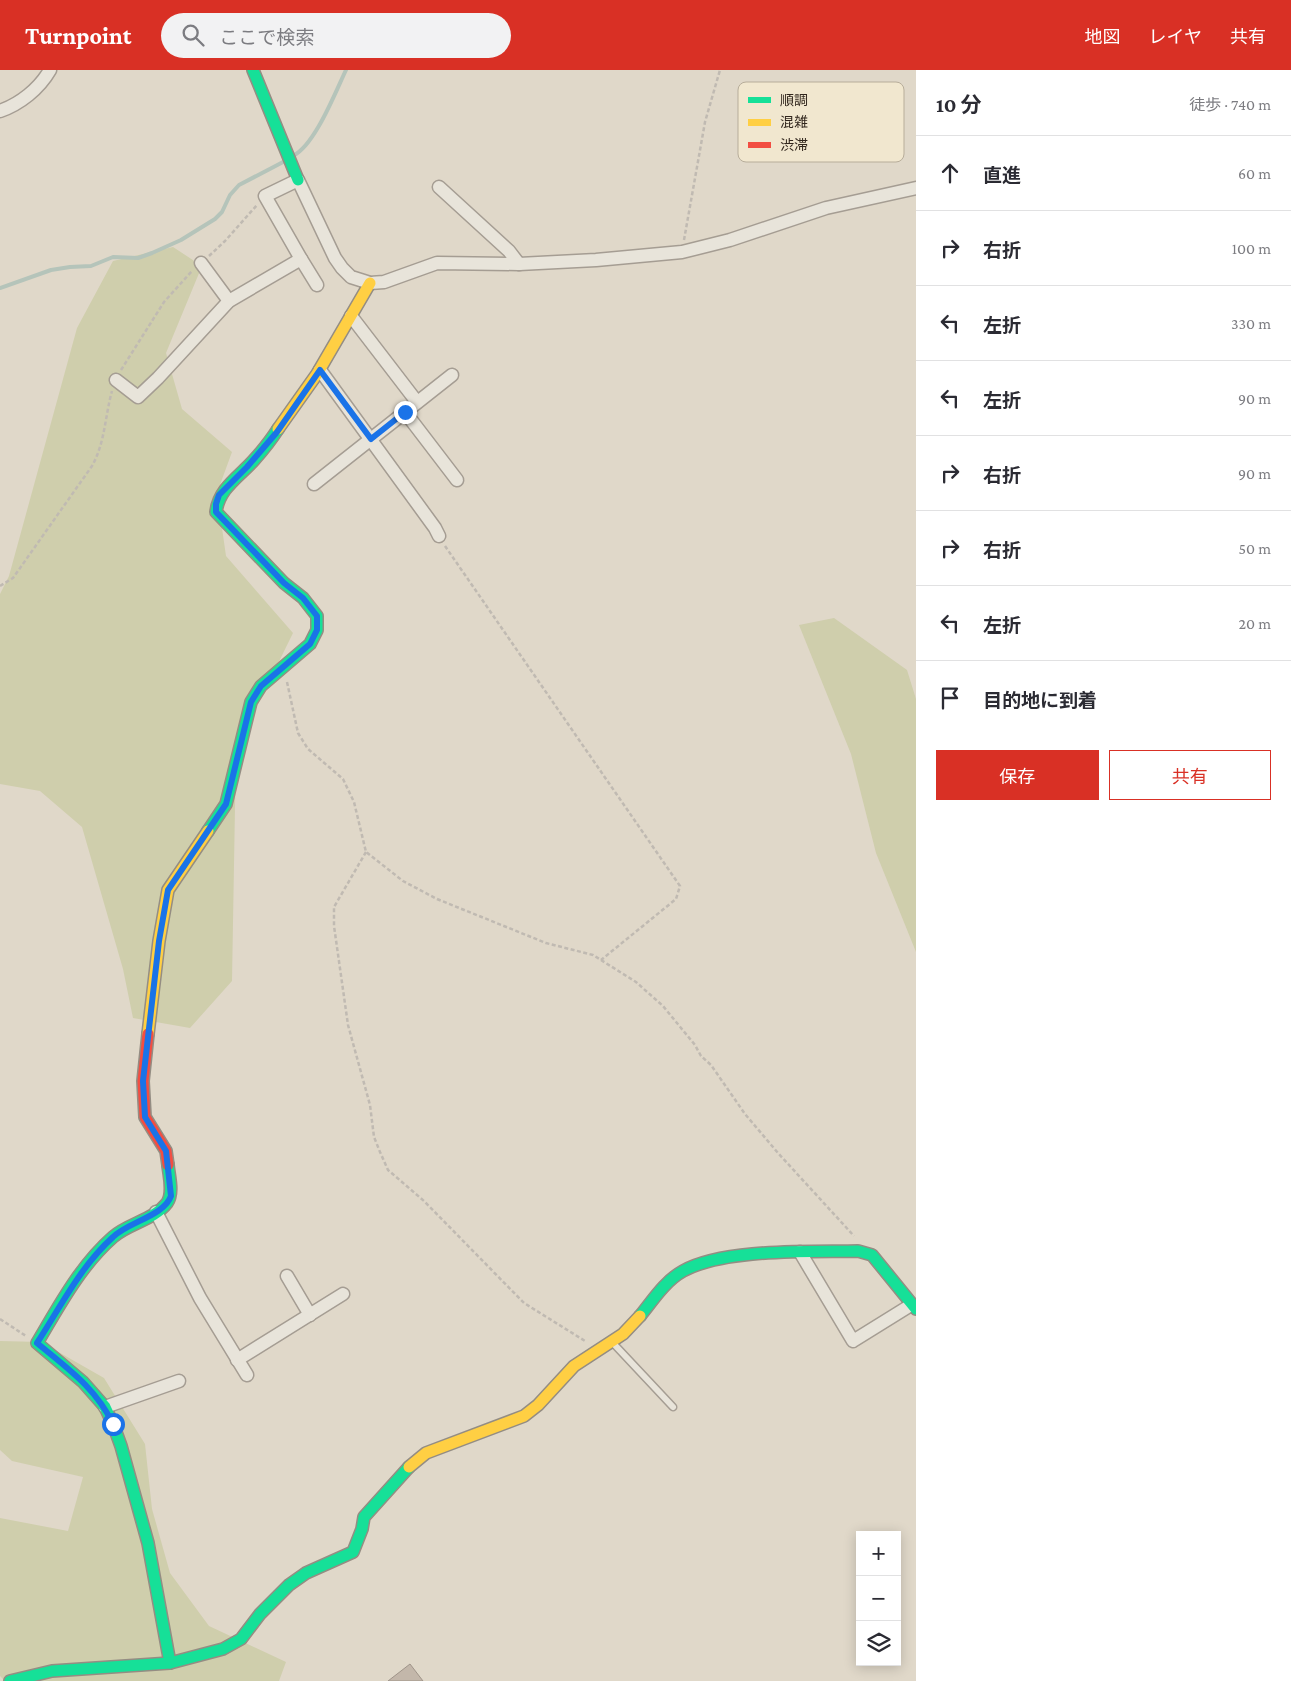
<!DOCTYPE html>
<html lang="ja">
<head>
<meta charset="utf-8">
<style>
  body { margin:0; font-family:"Crimson Pro","Noto Sans JP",serif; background:#f2f2f3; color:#2b2b33 }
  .controls { position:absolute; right:15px; bottom:15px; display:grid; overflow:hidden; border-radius:0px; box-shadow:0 2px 12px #0003 }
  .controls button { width:45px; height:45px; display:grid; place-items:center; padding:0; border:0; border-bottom:1px solid #e1e1e2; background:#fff; color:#2b2b33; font:25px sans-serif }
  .stop { position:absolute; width:15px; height:15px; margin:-11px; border:4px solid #1a73e8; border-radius:50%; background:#fff }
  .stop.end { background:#1a73e8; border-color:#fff; box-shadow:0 1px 5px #0008 }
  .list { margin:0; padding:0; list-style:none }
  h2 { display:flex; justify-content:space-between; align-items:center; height:65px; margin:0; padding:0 20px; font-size:21px }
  h2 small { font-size:16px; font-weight:400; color:#7c7c81 }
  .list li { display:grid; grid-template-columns:32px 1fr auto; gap:15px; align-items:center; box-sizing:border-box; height:75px; padding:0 20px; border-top:1px solid #e1e1e2 }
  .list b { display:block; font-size:19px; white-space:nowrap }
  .list em { font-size:16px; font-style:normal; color:#7c7c81 }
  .actions { display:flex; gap:10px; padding:15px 20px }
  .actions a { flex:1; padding:11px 0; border:1px solid #d93025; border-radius:0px; text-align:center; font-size:18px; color:#d93025 }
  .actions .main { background:#d93025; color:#fff }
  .icon { flex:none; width:28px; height:28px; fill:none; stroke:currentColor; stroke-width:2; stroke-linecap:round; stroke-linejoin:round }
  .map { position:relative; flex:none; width:916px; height:1611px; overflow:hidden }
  header { display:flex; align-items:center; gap:30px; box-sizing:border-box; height:70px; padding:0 25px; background:#d93025; color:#fff }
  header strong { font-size:24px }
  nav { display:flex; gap:28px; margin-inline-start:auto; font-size:18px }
  .search { width:350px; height:45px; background:#f2f2f3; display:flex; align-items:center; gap:12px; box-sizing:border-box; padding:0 18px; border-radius:28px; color:#7c7c81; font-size:19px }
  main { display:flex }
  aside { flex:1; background:#fff }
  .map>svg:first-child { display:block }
  .green { fill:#cfceac }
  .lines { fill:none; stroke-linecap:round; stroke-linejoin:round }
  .stream { stroke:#b5c4ba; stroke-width:4 }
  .building { fill:#c3b7aa; stroke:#9f9489 }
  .lane-casing { stroke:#a59d93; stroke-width:9 }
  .street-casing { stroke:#a59d93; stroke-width:15 }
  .fast-casing { stroke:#948d83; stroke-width:14 }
  .slow-casing { stroke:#948d83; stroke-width:14 }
  .jam-casing { stroke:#948d83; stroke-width:14 }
  .path { stroke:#c0bab2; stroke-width:2.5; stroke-dasharray:4 2.5; stroke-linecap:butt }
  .lane { stroke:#e8e4da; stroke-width:6 }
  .street { stroke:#e8e4da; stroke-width:12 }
  .fast { stroke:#16e098; stroke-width:11 }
  .slow { stroke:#ffcf43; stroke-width:11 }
  .jam { stroke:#f24e42; stroke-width:11 }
  .route { stroke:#1a73e8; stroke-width:6 }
  .key { fill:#f1e7cf; stroke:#b7ad9a; stroke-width:1 }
  .key-label { font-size:14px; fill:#31261d }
</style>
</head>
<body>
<header>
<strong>Turnpoint</strong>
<div class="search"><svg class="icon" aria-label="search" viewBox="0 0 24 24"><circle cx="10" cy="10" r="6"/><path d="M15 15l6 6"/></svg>ここで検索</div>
<nav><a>地図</a><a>レイヤ</a><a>共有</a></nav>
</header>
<main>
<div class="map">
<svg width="916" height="1611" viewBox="0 0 916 1611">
  <rect width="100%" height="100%" fill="#e0d8c9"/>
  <!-- green -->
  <g class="green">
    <path d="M173,177L202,196L166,283L182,339L232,382L217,423L226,486L293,563L236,679L232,911L190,958L133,948L123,899L82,757L40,721L0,714V524L9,506L77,258L113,191Z"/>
    <path d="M834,548L907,600L916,629V882L876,783L851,684L799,555Z"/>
    <path d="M0,1271L41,1272L104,1308L145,1374L152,1439L170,1503L209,1556L286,1592L279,1611H5L0,1606V1448L68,1461L83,1407L12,1391L0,1380Z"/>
  </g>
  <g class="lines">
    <!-- stream -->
    <g class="stream">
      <path d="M293,86C315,75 335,23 346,0"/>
      <path d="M0,218L51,200L70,197L91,196L113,187L138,188L152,183L181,170L215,149L222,142L230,125L239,115L285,91"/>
    </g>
  </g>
  <!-- building -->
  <path class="building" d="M410,1594L423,1611H388Z"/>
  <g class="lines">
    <defs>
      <path id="lane" d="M612,1272L673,1337"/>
      <g id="street">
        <path d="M0,41C20,34 39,19 50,0"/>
        <path d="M439,117L509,181L519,194"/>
        <path d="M201,193L229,231"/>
        <path d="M317,215L301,189L265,126L298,110L335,188L342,198L351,207L370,213L384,212L437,193L519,194L596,190L682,182L730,170L826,138L916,118"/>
        <path d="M351,246L417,332"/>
        <path d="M320,300L435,458L439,466"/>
        <path d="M116,310L138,327L158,308L229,231L301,189"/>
        <path d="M405,342L457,410"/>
        <path d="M314,414L452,305"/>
        <path d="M156,1142L200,1228L247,1305"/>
        <path d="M800,1182L853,1271L911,1235"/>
        <path d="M287,1206L310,1245"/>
        <path d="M237,1290L343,1224"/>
        <path d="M105,1337L179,1311"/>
      </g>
      <g id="fast">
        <path d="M253,0L298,110"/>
        <path d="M208,761L226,734L251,632L261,616L310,574L317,560V546L303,528L284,513L216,442C219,418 239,407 254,390C263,380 271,370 278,359"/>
        <path d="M168,1095C169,1106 174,1123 167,1133C154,1150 129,1153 113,1167C80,1196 59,1236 37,1273L83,1312L105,1337L113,1354L121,1376L148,1473L170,1593"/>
        <path d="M640,1246C653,1230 665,1211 683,1201C724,1178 810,1182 858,1181L872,1185L916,1239"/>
        <path d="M10,1611L52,1601L170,1593L223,1579L241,1569L260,1544L289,1515L306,1503L353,1482L362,1459L364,1447L409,1397"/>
      </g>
      <g id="slow">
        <path d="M278,359L317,304L370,213"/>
        <path d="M148,964L159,871L168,820L208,761"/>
        <path d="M409,1397L426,1383L524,1346L538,1335L574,1296L623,1264L640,1246"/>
      </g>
      <path id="jam" d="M148,964L143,1011L145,1047L166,1081L168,1095"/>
    </defs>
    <!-- lane casing -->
    <use href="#lane" class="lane-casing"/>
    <!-- street casing -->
    <use href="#street" class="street-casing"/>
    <!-- fast casing -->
    <use href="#fast" class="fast-casing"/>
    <!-- slow casing -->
    <use href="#slow" class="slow-casing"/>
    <!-- jam casing -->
    <use href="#jam" class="jam-casing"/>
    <!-- path -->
    <g class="path">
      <path d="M684,170L705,52L720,0"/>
      <path d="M209,186L225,171L257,135"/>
      <path d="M121,300L164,232L192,201"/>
      <path d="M445,476L680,816L676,829L601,890"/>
      <path d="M0,516L13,508L92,396C105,373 105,346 112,321"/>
      <path d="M287,612L298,663L308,679L343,709L354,732L366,782L403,811L437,829L546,873L593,885L636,912L663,936L695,975L701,986L711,995L745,1044L778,1083L854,1166"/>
      <path d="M366,782L334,837V856L348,955L370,1035L374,1067L380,1082L388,1100L424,1131L524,1233L585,1271"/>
      <path d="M0,1249L26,1266"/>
    </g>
    <!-- lane -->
    <use href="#lane" class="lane"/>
    <!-- street -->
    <use href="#street" class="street"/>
    <!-- fast -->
    <use href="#fast" class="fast"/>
    <!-- slow -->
    <use href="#slow" class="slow"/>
    <!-- jam -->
    <use href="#jam" class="jam"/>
  </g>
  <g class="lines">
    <!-- route -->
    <path class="route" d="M113,1354C96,1318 67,1298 37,1273C61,1236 80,1197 113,1167C128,1152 164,1146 171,1126L166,1081L145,1047L143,1011L159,871L168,820L226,734L251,632L261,616L310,574L317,560V546L303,528L284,513L216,442V434L219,425L247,397L277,362L320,300L371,369L405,342"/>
  </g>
  <!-- legend -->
  <rect x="738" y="12" width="166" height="80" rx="8" class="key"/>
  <rect x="748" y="27" width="23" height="6" fill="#16e098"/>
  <rect x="748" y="49" width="23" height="7" fill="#ffcf43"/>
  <rect x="748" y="72" width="23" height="6" fill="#f24e42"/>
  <g class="key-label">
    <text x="780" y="35">順調</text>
    <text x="780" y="57">混雑</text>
    <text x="780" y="80">渋滞</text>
  </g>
</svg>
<div class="controls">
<button>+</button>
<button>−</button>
<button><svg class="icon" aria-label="layers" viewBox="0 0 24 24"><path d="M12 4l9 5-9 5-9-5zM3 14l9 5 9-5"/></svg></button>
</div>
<div class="stop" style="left:113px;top:1354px"></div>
<div class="stop end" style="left:405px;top:342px"></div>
</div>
<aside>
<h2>10 分<small>徒歩 · 740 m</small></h2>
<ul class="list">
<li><svg class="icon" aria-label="ahead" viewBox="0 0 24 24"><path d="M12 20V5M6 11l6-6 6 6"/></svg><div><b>直進</b></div><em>60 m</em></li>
<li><svg class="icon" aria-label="right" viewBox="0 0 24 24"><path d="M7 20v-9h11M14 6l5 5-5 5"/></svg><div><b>右折</b></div><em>100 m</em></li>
<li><svg class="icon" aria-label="left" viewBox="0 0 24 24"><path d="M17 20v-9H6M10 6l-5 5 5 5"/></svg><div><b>左折</b></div><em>330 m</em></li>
<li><svg class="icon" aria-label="left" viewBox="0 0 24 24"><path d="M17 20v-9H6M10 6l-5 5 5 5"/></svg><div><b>左折</b></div><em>90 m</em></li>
<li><svg class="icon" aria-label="right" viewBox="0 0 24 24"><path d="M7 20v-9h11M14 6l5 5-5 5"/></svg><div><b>右折</b></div><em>90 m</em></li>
<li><svg class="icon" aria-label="right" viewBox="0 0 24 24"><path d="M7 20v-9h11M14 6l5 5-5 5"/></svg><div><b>右折</b></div><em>50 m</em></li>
<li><svg class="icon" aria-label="left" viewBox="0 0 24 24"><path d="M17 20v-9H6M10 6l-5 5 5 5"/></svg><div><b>左折</b></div><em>20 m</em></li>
<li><svg class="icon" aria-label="arrive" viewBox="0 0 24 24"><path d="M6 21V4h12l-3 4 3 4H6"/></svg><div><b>目的地に到着</b></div></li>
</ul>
<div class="actions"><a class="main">保存</a><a>共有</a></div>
</aside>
</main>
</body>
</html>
